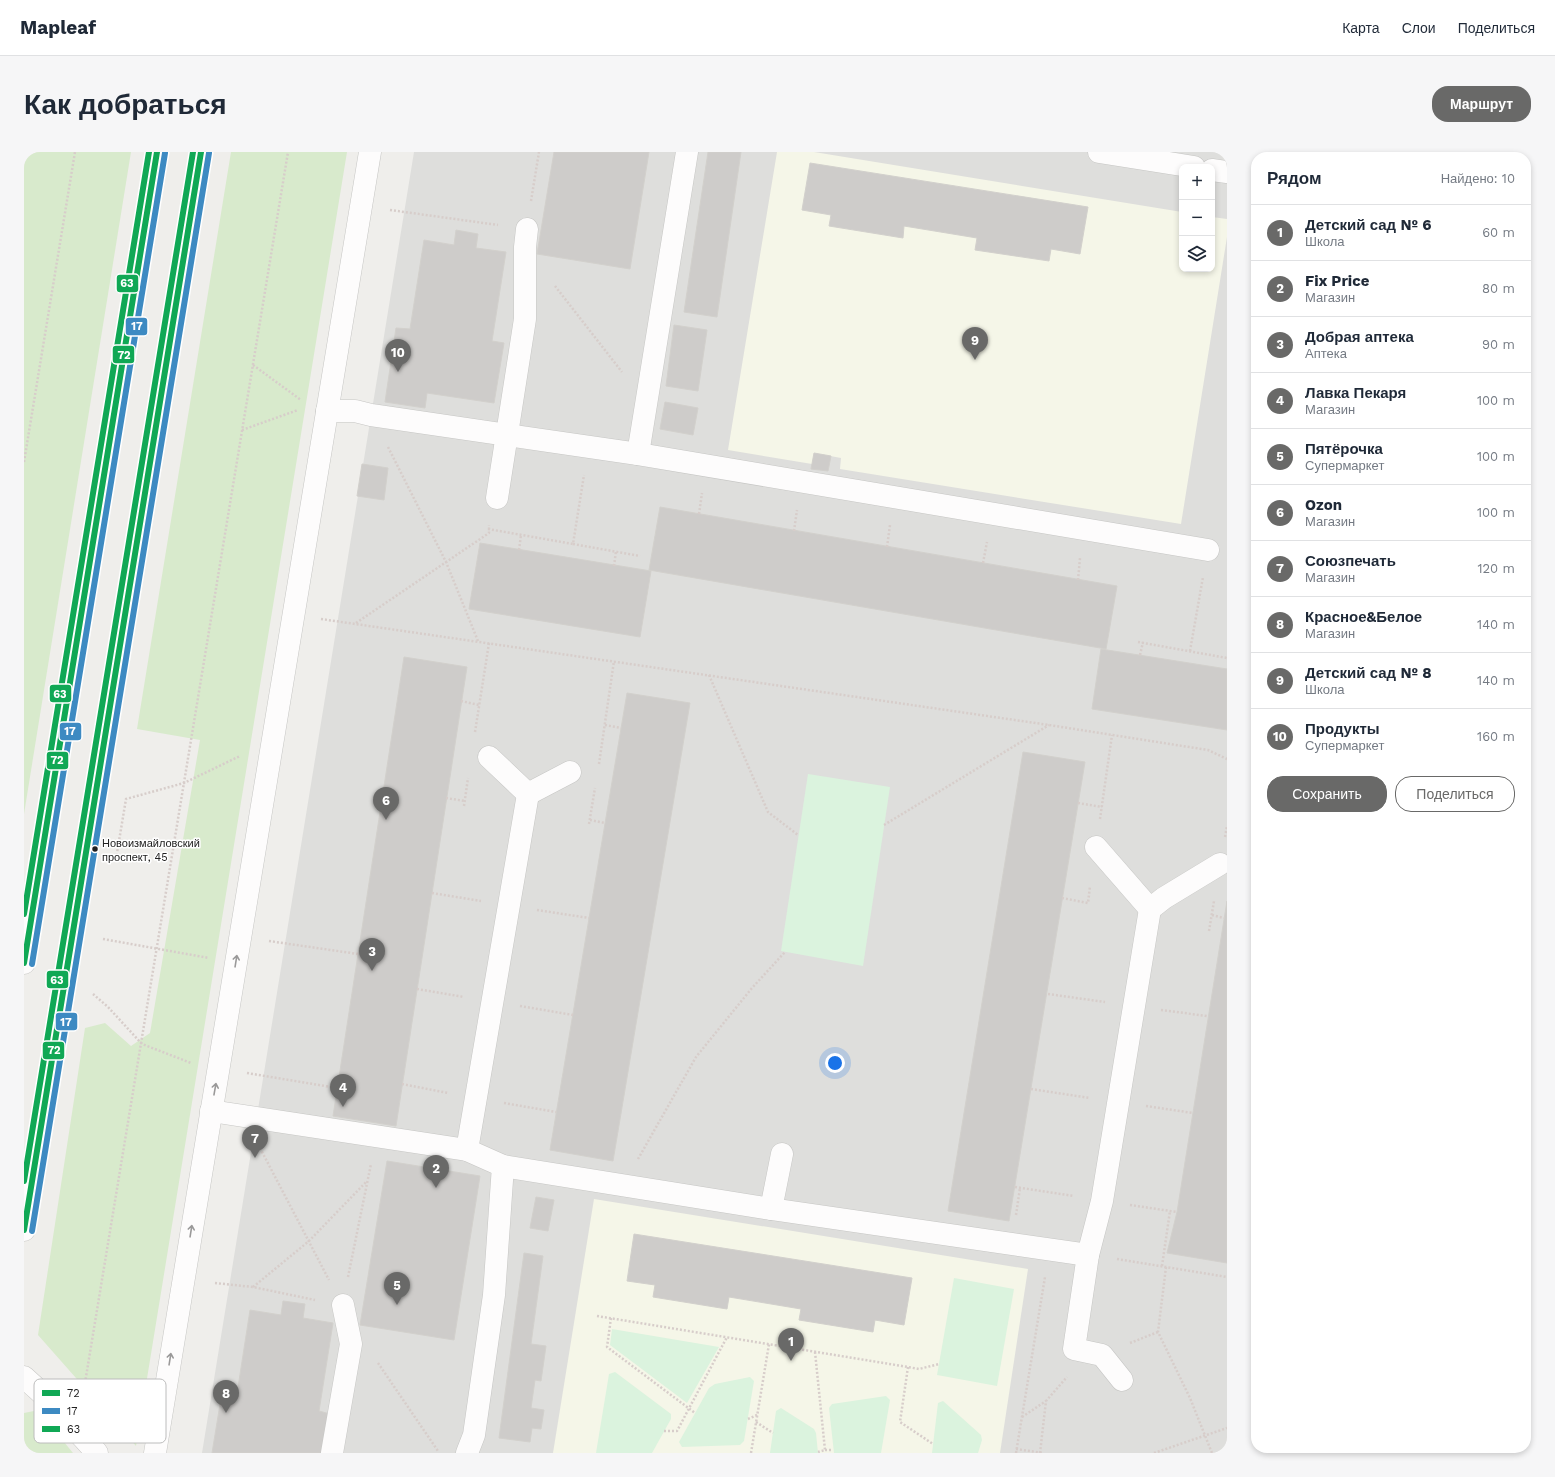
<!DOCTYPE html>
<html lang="ru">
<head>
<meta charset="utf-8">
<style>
  body { margin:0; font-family:"Work Sans",sans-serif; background:#f6f6f7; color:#1f2937 }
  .controls { position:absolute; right:12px; top:12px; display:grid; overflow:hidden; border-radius:8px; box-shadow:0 2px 6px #0003 }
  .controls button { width:36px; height:36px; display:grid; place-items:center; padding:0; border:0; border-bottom:1px solid #e0e1e3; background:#fff; color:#1f2937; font:20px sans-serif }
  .you { position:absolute; left:811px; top:911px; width:14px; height:14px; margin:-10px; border:3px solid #fff; border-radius:50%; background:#1a73e8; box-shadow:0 0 0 6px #1a73e833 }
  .badge { display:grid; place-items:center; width:26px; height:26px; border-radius:50%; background:#696968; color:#fff; font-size:13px; font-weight:700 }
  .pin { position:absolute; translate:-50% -33px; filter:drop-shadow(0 1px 2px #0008) }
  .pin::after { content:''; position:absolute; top:21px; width:14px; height:12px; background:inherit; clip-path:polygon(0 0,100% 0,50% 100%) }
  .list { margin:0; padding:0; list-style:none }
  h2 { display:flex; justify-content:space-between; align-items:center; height:52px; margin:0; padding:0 16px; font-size:17px }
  h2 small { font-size:13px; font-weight:400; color:#747a83 }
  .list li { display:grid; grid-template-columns:26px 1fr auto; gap:12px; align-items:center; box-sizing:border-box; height:56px; padding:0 16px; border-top:1px solid #e0e1e3 }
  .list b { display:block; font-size:15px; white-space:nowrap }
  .list p { margin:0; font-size:13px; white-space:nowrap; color:#747a83 }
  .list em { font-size:13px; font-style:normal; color:#747a83 }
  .actions { display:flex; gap:8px; padding:12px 16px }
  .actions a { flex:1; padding:9px 0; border:1px solid #696968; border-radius:16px; text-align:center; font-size:14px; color:#696968 }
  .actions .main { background:#696968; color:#fff }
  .icon { flex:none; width:22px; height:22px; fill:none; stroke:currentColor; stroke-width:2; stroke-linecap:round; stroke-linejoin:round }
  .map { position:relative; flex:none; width:1203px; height:1301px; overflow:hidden; border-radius:16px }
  header { display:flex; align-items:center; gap:24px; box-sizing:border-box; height:56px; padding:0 20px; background:#fff; border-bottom:1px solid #e0e1e3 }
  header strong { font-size:19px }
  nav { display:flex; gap:22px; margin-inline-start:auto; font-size:14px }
  .intro { display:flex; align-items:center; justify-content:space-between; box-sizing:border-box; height:96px; padding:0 24px }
  h1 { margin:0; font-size:28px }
  .button { padding:10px 18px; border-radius:16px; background:#696968; color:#fff; font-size:14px; font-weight:700 }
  main { display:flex; gap:24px; padding:0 24px }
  aside { flex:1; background:#fff; border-radius:16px; box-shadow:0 2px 6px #0003 }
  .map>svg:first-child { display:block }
  .residential { fill:#dededc; fill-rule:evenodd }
  .education { fill:#f5f6e8 }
  .grass { fill:#d8eacc }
  .park { fill:#dbf3de }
  .building { fill:#ceccca; stroke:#d2d0cc }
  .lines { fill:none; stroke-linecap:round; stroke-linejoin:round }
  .minor-casing { stroke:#c6c6c4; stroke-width:23 }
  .path { stroke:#d7cdca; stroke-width:2.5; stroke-dasharray:2 2; stroke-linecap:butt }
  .minor { stroke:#fdfcfc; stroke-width:22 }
  .bus-1-casing { stroke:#fff; stroke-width:9 }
  .bus-2-casing { stroke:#fff; stroke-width:9 }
  .bus-3-casing { stroke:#fff; stroke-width:9 }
  .bus-1 { stroke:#10a855; stroke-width:6 }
  .bus-2 { stroke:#3d8ac2; stroke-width:6 }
  .bus-3 { stroke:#10a855; stroke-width:6 }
  .oneway { stroke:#9a9999 }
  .bus-dot { fill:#212121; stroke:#fff; stroke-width:1.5 }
  .labels { text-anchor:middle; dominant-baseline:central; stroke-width:3; stroke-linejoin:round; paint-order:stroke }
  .bus-label { font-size:11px; fill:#212121; stroke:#fff; text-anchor:start }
  .key { fill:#fff; stroke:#bcbcbc; stroke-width:1 }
  .key-label { font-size:11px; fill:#212121 }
  .line-badge { stroke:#fff; stroke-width:1.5 }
  .badge-label { font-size:11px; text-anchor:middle; font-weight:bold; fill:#fff }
</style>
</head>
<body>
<header>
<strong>Mapleaf</strong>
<nav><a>Карта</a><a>Слои</a><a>Поделиться</a></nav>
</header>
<div class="intro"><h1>Как добраться</h1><a class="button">Маршрут</a></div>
<main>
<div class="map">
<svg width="1203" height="1301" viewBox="0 0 1203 1301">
  <rect width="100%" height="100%" fill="#efeeeb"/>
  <!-- residential -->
  <path class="residential" d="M390,0H1203V1301H178ZM1158,15H1188V117H1158Z"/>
  <!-- education -->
  <g class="education">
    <path d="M753,0H790L1158,60V117H1188V65L1203,67V85L1157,372L816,317L817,306L790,301L788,312L704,298Z"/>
    <path d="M570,1047L1004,1117L976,1301H529Z"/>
  </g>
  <!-- grass -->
  <g class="grass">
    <path d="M0,0H107L0,662Z"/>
    <path d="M207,0H323L112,1294L14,1183L61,876L81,871L107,894L126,881L176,588L113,577Z"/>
    <path d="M10,1259L18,1263L49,1301H0V1261Z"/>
  </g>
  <!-- park -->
  <g class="park">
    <path d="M784,622L866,635L839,814L757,799Z"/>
    <path d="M930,1126L990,1137L973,1234L913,1223Z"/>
    <path d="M588,1177L695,1195L663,1251L586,1193Z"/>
    <path d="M591,1220L647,1262V1267L628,1301H572L585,1222Z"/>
    <path d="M726,1225L730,1229L720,1289L716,1293L658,1295L655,1290L685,1236L691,1232Z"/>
    <path d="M862,1244L866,1248L857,1301H810L805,1256L808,1252Z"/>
    <path d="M919,1249L957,1283L958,1288L954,1301H908L914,1251Z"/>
    <path d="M757,1256L790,1277L792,1281L794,1301H746L752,1259Z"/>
  </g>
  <!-- building -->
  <g class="building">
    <path d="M530,0H625L606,117L513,102Z"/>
    <path d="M684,0H717L693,165L660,160Z"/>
    <path d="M786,11L1064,55L1056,102L1027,97L1025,109L951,98L953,86L880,74L879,86L805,74L807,63L778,58Z"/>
    <path d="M432,78L454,82L452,96L482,100L468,189L480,191L470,251L403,241L401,256L361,250L372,176L386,177L400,88L430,93Z"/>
    <path d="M650,173L683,178L674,239L642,234Z"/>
    <path d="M641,250L674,256L669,283L636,277Z"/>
    <path d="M790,301L807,304L804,319L787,317Z"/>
    <path d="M338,312L364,316L360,348L333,344Z"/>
    <path d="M636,355L1093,434L1082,497L625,418Z"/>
    <path d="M456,391L627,419L616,485L445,457Z"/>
    <path d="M1077,497L1203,517V578L1068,557Z"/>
    <path d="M380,505L443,515L372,974L309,964Z"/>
    <path d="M603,541L666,551L589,1009L526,998Z"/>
    <path d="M999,600L1061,610L985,1069L924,1059Z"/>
    <path d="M1203,749V1111L1143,1101L1153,1060Z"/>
    <path d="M363,1009L456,1024L430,1188L336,1173Z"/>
    <path d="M512,1045L530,1048L524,1079L506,1076Z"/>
    <path d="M610,1082L888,1126L880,1173L851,1168L849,1180L775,1168L777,1157L705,1145L703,1157L629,1145L631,1133L603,1129Z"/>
    <path d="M500,1101L519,1104L507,1192L522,1194L517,1229L511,1228L507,1256L520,1258L517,1277L508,1276L506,1290L475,1286Z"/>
    <path d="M259,1149L281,1152L279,1166L309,1171L295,1259L306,1262L300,1301H188L197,1246L212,1248L226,1158L257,1163Z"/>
  </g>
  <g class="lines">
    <defs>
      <g id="minor">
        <path d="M1075,0L1170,15"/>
        <path d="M1188,18L1203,20"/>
        <path d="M303,259H331L347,263L614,302L1184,398"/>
        <path d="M614,302L663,0"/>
        <path d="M473,346L501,167V95L503,77"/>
        <path d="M504,642L546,620"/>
        <path d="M1072,695L1126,757"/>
        <path d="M0,811L133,0"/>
        <path d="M187,959L443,998L479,1014L747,1057L1064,1103L1050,1197L1078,1203L1098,1228"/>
        <path d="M443,998L504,642L465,605"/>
        <path d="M747,1057L758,1002"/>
        <path d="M0,1078L177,0"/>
        <path d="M1064,1103L1078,1049L1126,757L1140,746L1196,712"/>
        <path d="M0,1225L23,1246L73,1301"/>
        <path d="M131,1301L346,0"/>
        <path d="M308,1301L327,1192L319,1153"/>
        <path d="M443,1301L450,1283L470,1143L479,1014"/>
      </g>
    </defs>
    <!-- minor casing -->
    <use href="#minor" class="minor-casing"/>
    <!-- path -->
    <g class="path">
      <path d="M507,49L515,0"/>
      <path d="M366,58L474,73"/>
      <path d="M531,134L598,220"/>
      <path d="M229,213L277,248"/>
      <path d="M218,278L274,258"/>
      <path d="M364,295L422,410L454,489"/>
      <path d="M0,310L51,0"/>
      <path d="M675,362L678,341"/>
      <path d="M464,377L549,392L560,323"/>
      <path d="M770,379L773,358"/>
      <path d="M549,392L616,404"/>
      <path d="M863,395L866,373"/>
      <path d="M495,398L497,383"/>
      <path d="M959,411L963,390"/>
      <path d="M590,414L592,399"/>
      <path d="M1054,428L1056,406"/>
      <path d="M297,467L1025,573L1184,598L1203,607"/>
      <path d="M332,471L465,381V373"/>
      <path d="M1114,490L1203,506"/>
      <path d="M1166,499L1179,425"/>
      <path d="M1116,503L1119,490"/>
      <path d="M685,523L744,660L774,683"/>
      <path d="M437,549L455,553"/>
      <path d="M581,573L597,576"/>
      <path d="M451,580L465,491"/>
      <path d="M575,612L590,509"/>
      <path d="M422,646L441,649"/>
      <path d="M1054,651L1078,655"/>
      <path d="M440,654L444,626"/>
      <path d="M1076,667L1088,583"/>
      <path d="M566,668L581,671"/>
      <path d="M565,672L571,636"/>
      <path d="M860,673L1025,573"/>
      <path d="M1201,685L1203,674"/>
      <path d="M92,707L102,647L160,631L216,604"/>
      <path d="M408,741L457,749"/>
      <path d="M1038,746L1064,751L1066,734"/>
      <path d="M513,758L565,766"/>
      <path d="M1188,763L1200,766"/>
      <path d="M1185,779L1190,749"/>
      <path d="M79,787L185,806"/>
      <path d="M245,789L334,802"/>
      <path d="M393,837L440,845"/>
      <path d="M69,842L84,855L118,892L167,911"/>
      <path d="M1024,842L1081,850"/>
      <path d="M496,854L549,863"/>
      <path d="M1137,858L1183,864"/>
      <path d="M223,921L313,936"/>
      <path d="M378,932L424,941"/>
      <path d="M1007,937L1066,946"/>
      <path d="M480,951L532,960"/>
      <path d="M1122,954L1169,961"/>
      <path d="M236,996L305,1128"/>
      <path d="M614,1007L672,905L728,836L761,800"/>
      <path d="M991,1035L1050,1044"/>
      <path d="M1106,1053L1153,1060"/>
      <path d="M992,1063L996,1036"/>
      <path d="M1093,1107L1203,1125"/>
      <path d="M1138,1114L1146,1059"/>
      <path d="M1142,1115L1134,1180L1166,1246L1188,1301"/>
      <path d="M324,1125L347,1012"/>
      <path d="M191,1131L229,1135L291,1148"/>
      <path d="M229,1135L285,1089L343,1029"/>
      <path d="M573,1164L884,1215L895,1217L915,1212"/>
      <path d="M587,1166L583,1195L671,1261"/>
      <path d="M1106,1191L1134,1180"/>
      <path d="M791,1200L801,1298L794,1300"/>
      <path d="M354,1211L414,1299"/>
      <path d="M884,1215L876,1270L909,1292"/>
      <path d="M59,1243L264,0"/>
      <path d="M998,1265L1022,1249"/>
      <path d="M724,1267L733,1263"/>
      <path d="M732,1270L749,1281"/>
      <path d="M640,1279H653L703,1185"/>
      <path d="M992,1297L1019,1301"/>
      <path d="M801,1298H809"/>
      <path d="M727,1301L745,1192"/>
      <path d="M992,1301L1021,1125"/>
      <path d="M1016,1301L1022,1249L1043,1225"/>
      <path d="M1130,1301L1203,1276"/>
    </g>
    <!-- minor -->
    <use href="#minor" class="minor"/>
    <defs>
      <g id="bus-1">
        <path d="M0,811L133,0"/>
        <path d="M0,1078L177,0"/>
      </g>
      <g id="bus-2">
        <path d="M8,812L141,1"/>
        <path d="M8,1079L185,1"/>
      </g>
      <g id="bus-3">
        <path d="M0,762L125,0"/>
        <path d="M0,1029L169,0"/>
      </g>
    </defs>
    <!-- bus-1 casing -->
    <use href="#bus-1" class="bus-1-casing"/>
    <!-- bus-2 casing -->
    <use href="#bus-2" class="bus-2-casing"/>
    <!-- bus-3 casing -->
    <use href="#bus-3" class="bus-3-casing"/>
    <!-- bus-1 -->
    <use href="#bus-1" class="bus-1"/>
    <!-- bus-2 -->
    <use href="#bus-2" class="bus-2"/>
    <!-- bus-3 -->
    <use href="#bus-3" class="bus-3"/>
  </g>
  <!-- one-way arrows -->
  <defs><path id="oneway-shaft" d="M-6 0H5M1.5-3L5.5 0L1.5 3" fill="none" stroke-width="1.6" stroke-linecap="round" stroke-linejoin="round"/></defs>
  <g class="oneway">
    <use href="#oneway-shaft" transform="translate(212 809) rotate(-81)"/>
    <use href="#oneway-shaft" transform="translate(191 937) rotate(-80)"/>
    <use href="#oneway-shaft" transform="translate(167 1079) rotate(-81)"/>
    <use href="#oneway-shaft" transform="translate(146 1207) rotate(-81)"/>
  </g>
  <!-- markers -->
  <circle class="bus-dot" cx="71" cy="697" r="3.5"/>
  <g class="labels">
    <!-- bus labels -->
    <g class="bus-label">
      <text x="78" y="691">Новоизмайловский<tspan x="78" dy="14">проспект, 45</tspan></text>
    </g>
  </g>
  <!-- legend -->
  <rect x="10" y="1227" width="132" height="64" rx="6" class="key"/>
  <rect x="18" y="1238" width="18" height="6" fill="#10a855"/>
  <rect x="18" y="1256" width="18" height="6" fill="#3d8ac2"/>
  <rect x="18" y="1274" width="18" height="6" fill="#10a855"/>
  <g class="key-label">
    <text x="43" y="1245">72</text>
    <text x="43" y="1263">17</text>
    <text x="43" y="1281">63</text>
  </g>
  <g class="line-badge">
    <rect x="92" y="122" width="23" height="19" rx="4" fill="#10a855"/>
    <rect x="101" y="165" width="23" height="19" rx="4" fill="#3d8ac2"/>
    <rect x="88" y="193" width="23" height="19" rx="4" fill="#10a855"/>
    <rect x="25" y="532" width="23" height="19" rx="4" fill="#10a855"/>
    <rect x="35" y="570" width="23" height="19" rx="4" fill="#3d8ac2"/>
    <rect x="22" y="599" width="23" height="19" rx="4" fill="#10a855"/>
    <rect x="22" y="818" width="23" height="19" rx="4" fill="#10a855"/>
    <rect x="31" y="860" width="23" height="19" rx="4" fill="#3d8ac2"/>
    <rect x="18" y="889" width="23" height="19" rx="4" fill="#10a855"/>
  </g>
  <g class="badge-label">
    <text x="103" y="135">63</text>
    <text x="113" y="178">17</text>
    <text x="100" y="207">72</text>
    <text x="36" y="546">63</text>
    <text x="46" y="583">17</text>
    <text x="33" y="612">72</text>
    <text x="33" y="832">63</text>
    <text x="42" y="874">17</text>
    <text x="30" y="902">72</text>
  </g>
</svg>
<div class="controls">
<button>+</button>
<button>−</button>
<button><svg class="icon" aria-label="layers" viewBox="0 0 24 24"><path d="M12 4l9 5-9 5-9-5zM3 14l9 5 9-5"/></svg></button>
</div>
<div class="you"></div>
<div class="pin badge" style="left:767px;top:1209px">1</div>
<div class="pin badge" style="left:412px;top:1036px">2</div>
<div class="pin badge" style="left:348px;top:819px">3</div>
<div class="pin badge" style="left:319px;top:955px">4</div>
<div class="pin badge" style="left:373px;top:1153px">5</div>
<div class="pin badge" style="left:362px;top:668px">6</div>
<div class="pin badge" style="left:231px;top:1006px">7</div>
<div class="pin badge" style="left:202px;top:1261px">8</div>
<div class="pin badge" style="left:951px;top:208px">9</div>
<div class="pin badge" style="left:374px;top:220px">10</div>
</div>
<aside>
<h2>Рядом<small>Найдено: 10</small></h2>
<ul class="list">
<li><span class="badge">1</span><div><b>Детский сад № 6</b><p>Школа</p></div><em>60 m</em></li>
<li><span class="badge">2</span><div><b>Fix Price</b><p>Магазин</p></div><em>80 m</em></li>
<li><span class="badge">3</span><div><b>Добрая аптека</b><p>Аптека</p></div><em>90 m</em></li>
<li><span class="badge">4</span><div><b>Лавка Пекаря</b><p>Магазин</p></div><em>100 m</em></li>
<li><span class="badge">5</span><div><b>Пятёрочка</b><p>Супермаркет</p></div><em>100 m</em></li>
<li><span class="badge">6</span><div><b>Ozon</b><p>Магазин</p></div><em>100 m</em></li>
<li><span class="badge">7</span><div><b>Союзпечать</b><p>Магазин</p></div><em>120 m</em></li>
<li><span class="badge">8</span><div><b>Красное&amp;Белое</b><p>Магазин</p></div><em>140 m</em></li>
<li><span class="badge">9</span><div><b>Детский сад № 8</b><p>Школа</p></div><em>140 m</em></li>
<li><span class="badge">10</span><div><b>Продукты</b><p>Супермаркет</p></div><em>160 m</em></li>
</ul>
<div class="actions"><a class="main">Сохранить</a><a>Поделиться</a></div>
</aside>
</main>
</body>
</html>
